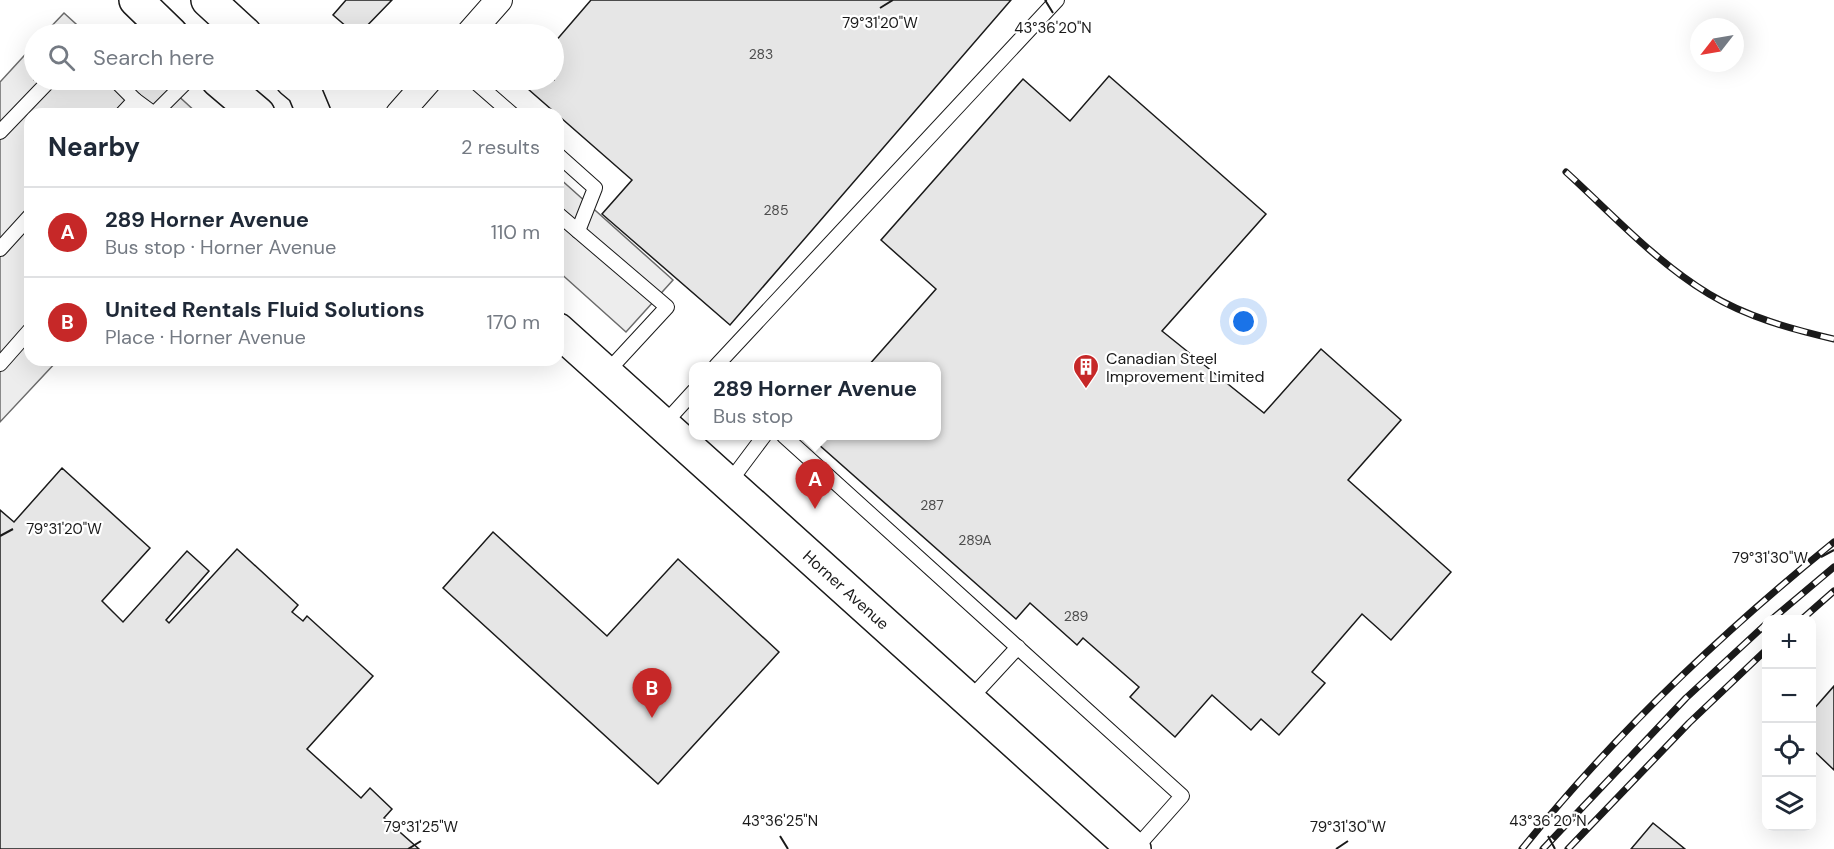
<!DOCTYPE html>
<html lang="en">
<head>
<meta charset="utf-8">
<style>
  body { margin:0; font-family:"DM Sans",sans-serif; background:#f6f6f7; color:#1f2937 }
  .controls { position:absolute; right:18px; bottom:18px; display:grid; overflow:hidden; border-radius:12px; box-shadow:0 6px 24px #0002 }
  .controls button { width:54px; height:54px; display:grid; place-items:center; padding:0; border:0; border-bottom:2px solid #e0e1e3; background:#fff; color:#1f2937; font:30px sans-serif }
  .compass { position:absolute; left:1690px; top:18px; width:54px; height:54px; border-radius:50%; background:#fff; box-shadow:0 6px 24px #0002; rotate:239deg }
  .you { position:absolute; left:1244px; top:322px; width:21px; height:21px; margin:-15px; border:4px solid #fff; border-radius:50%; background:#1a73e8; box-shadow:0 0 0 9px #1a73e833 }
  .badge { display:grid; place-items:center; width:39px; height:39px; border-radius:50%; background:#c62828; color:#fff; font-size:20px; font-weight:700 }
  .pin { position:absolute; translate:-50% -50px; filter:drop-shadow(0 2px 3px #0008) }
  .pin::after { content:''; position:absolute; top:32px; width:21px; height:18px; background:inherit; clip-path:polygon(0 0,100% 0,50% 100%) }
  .popup { position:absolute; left:689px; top:362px; width:252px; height:78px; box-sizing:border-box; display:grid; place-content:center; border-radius:12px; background:#fff; filter:drop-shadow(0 2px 4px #0005); font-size:20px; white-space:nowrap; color:#747a83 }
  .popup b { font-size:22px; color:#1f2937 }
  .popup::after { content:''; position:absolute; left:50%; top:100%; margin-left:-12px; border:12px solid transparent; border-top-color:#fff }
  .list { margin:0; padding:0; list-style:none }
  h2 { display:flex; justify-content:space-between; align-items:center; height:78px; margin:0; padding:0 24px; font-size:26px }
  h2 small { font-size:20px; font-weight:400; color:#747a83 }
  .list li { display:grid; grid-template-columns:39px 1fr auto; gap:18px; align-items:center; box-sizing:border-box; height:90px; padding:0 24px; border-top:2px solid #e0e1e3 }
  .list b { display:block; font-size:22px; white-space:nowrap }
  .list p { margin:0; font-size:20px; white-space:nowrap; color:#747a83 }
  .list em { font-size:20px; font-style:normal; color:#747a83 }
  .icon { flex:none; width:33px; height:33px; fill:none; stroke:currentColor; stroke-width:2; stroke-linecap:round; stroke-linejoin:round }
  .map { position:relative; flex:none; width:1834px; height:849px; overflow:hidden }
  .search { position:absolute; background:#fff; box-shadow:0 6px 24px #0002; left:24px; top:24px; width:540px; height:66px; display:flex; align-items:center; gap:15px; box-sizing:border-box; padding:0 21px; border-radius:33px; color:#747a83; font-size:22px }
  .panel { position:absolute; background:#fff; box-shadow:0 6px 24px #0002; left:24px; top:108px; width:540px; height:258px; border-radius:18px }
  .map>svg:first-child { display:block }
  .parking { fill:#ededed; stroke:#6a6a6a; stroke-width:1.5 }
  .building { fill:#e6e6e6; stroke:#1a1a1a; stroke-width:1.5 }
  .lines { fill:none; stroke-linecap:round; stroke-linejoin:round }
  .service-casing { stroke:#1a1a1a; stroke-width:16 }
  .minor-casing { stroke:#1a1a1a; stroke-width:28 }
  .secondary-casing { stroke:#1a1a1a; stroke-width:36 }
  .service { stroke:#fff; stroke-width:14 }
  .minor { stroke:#fff; stroke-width:26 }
  .secondary { stroke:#fff; stroke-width:33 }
  .rail-casing { stroke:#1a1a1a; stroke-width:7 }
  .rail { stroke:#fff; stroke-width:4.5; stroke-dasharray:14; stroke-linecap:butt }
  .ticks { fill:none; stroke:#1a1a1a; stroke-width:2 }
  .labels { text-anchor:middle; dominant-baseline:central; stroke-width:4.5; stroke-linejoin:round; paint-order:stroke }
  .number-label { font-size:14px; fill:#4d4d4d }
  .poi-label { font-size:16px; fill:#1a1a1a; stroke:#fff; text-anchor:start }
  .street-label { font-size:16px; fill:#1a1a1a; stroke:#fff }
  .ticks-label { font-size:15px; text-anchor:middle; fill:#1a1a1a; stroke:#fff; stroke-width:4.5; stroke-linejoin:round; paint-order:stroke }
</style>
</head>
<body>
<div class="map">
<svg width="1834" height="849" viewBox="0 0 1834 849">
  <rect width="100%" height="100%" fill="#fff"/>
  <!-- parking -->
  <g class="parking">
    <path d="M64,13L87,34H44Z"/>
    <path d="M34,45V80H135L143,87L151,80H161L198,114H30V360H58L0,422V82Z"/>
    <path d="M558,177L673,280L626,332L558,271Z"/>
  </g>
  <!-- building -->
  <g class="building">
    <path d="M346,0H392L359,34H355L333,15Z"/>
    <path d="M591,0H1011L730,325L602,214L632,180L520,82L522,80H554V43Z"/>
    <path d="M1109,76L1266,214L1162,331L1264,413L1321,349L1401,420L1348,480L1451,572L1391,640L1362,614L1312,672L1325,683L1279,735L1261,719L1251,730L1212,695L1175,737L1130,697L1139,687L1083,638L1077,645L1030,603L1016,619L809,436H936V366H868L936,289L881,240L1023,79L1070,121Z"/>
    <path d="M62,468L150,548L102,601L123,622L187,551L209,571L166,620L169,623L237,549L298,605L292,612L303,621L307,616L373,676L307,749L361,798L370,788L392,809L384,818L419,849H0V510L14,522Z"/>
    <path d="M493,532L607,636L678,559L779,652L658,784L443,588Z"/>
    <path d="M1834,686V770L1812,749V711Z"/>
    <path d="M1653,823L1685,849H1631Z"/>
  </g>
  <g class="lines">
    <defs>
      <g id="service">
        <path d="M115,80L135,100L122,114"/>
        <path d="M473,80L512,114"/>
        <path d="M135,100L154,114L188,80"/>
        <path d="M0,132L50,80"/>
        <path d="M558,155L595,188L578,231"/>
        <path d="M558,214L667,307L606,373"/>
        <path d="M0,249L30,216"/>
        <path d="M0,364L30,330"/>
        <path d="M716,366L1057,0"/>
        <path d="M663,425L694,391"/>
        <path d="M784,436L1182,796L1135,849"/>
        <path d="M728,484L764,436"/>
        <path d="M969,700L1018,647"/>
      </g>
      <g id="minor">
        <path d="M469,34L499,0"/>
        <path d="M399,114L429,80"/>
      </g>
      <g id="secondary">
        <path d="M136,0L171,34"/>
        <path d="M208,0L245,34"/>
        <path d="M218,80L258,114"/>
        <path d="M292,80L304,90L314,114"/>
        <path d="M558,330L1134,849"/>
      </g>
    </defs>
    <!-- service casing -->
    <use href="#service" class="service-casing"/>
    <!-- minor casing -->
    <use href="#minor" class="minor-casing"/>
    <!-- secondary casing -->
    <use href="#secondary" class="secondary-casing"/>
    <!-- service -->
    <use href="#service" class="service"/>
    <!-- minor -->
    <use href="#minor" class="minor"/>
    <!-- secondary -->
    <use href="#secondary" class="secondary"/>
    <defs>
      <g id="rail">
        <path d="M1566,172C1612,214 1656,262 1709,294C1747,317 1791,329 1834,339"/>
        <path d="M1771,620L1834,567"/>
        <path d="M1801,620L1834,591"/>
        <path d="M1522,849C1612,737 1723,632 1834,542"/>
        <path d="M1543,849L1686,698L1766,624"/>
        <path d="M1568,849L1689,723L1766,650"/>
      </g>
    </defs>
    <!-- rail casing -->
    <use href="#rail" class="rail-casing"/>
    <!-- rail -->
    <use href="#rail" class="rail"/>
  </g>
  <!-- ticks -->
  <path class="ticks" d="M1045,0L1053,13M880,8L893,0M0,536L13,529M1821,557L1834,550M780,836L788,849M1548,836L1555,849M408,849L421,841M1336,849L1348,841"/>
  <!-- icons -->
  <defs>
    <symbol id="building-pin" viewBox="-11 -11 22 30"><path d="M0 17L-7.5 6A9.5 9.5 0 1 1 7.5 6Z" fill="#c62828" stroke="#fff"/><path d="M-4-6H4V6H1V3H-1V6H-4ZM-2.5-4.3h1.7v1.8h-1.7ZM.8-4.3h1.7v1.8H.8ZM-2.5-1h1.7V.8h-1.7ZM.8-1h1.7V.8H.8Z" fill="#fff"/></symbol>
  </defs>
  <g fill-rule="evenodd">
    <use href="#building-pin" x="1071" y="352" width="30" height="40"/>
  </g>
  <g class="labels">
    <!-- number labels -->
    <g class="number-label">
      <text x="761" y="54">283</text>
      <text x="776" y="210">285</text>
      <text x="932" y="505">287</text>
      <text x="975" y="540">289A</text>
      <text x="1076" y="616">289</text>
    </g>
    <!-- poi labels -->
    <g class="poi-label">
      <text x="1106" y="358">Canadian Steel<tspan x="1106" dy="18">Improvement Limited</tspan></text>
    </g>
    <!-- street labels -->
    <g class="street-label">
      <text transform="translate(846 590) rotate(42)">Horner Avenue</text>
    </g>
  </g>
  <g class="ticks-label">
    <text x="880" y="28">79°31'20"W</text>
    <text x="1053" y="33">43°36'20"N</text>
    <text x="64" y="534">79°31'20"W</text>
    <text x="1770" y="563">79°31'30"W</text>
    <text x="780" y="826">43°36'25"N</text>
    <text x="1548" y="826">43°36'20"N</text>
    <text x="421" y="832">79°31'25"W</text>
    <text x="1348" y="832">79°31'30"W</text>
  </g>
</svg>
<div class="controls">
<button>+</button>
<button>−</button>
<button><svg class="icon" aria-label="locate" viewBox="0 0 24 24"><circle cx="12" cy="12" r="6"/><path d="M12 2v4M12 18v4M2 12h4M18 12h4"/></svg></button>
<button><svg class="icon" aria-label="layers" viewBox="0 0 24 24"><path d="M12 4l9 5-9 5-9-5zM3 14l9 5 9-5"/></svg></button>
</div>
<svg class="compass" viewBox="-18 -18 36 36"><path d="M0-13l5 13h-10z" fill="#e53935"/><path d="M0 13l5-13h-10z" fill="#747a83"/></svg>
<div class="you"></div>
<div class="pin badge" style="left:815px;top:509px">A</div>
<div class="popup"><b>289 Horner Avenue</b>Bus stop</div>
<div class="pin badge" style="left:652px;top:718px">B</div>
<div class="search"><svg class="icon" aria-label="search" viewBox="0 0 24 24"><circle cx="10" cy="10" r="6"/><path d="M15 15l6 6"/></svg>Search here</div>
<section class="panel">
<h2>Nearby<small>2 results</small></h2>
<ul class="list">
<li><span class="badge">A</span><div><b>289 Horner Avenue</b><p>Bus stop · Horner Avenue</p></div><em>110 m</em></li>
<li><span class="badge">B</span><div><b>United Rentals Fluid Solutions</b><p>Place · Horner Avenue</p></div><em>170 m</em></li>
</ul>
</section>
</div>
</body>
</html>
